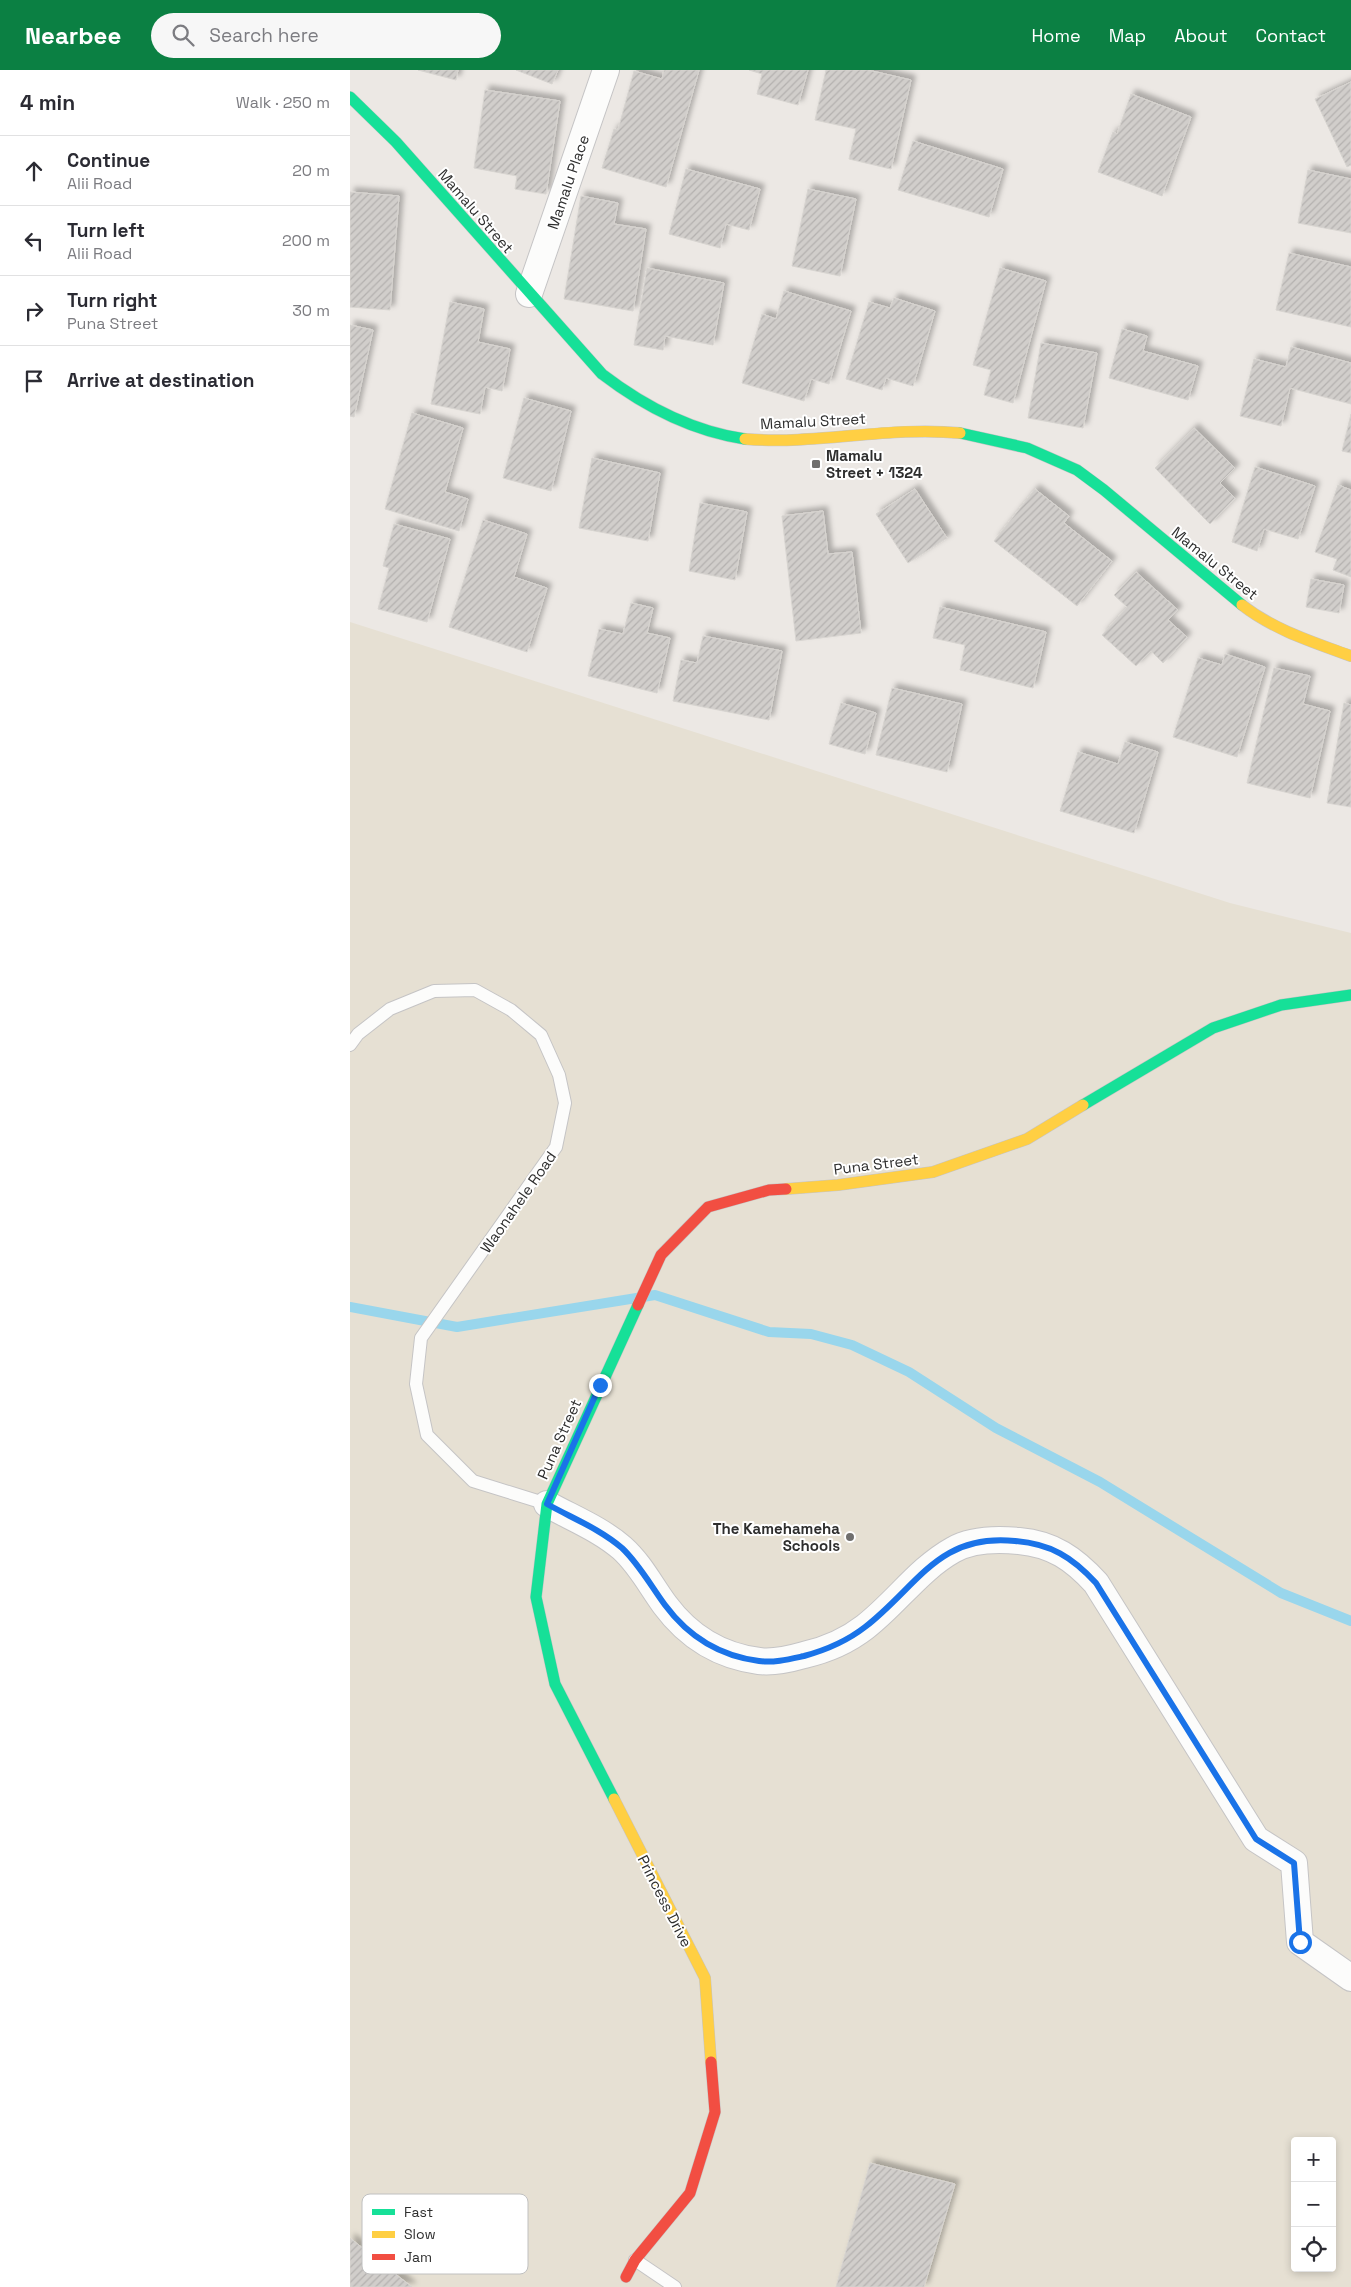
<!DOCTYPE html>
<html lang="en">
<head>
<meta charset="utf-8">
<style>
  body { margin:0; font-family:"Space Grotesk",sans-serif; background:#f7f7f7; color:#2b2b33 }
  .controls { position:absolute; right:15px; bottom:15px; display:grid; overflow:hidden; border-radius:5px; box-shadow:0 2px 8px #0003 }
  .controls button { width:45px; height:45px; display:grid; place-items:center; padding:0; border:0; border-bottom:1px solid #e1e1e2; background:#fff; color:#2b2b33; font:25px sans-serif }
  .stop { position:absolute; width:15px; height:15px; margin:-11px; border:4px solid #1a73e8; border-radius:50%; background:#fff }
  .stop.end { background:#1a73e8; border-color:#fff; box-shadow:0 1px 5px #0008 }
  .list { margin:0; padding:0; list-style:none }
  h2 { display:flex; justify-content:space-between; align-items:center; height:65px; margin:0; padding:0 20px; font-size:21px }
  h2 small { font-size:16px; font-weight:400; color:#7c7c81 }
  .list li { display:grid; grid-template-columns:32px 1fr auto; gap:15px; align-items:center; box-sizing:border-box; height:70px; padding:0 20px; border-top:1px solid #e1e1e2 }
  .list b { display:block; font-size:19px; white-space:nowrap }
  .list p { margin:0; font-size:16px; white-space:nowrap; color:#7c7c81 }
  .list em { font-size:16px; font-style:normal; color:#7c7c81 }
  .icon { flex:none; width:28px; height:28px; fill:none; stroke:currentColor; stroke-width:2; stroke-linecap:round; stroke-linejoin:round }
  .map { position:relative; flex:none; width:1001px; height:2217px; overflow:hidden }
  header { display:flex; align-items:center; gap:30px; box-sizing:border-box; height:70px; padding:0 25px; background:#0b8043; color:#fff }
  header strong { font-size:24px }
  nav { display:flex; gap:28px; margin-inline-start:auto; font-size:18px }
  .search { width:350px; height:45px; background:#f7f7f7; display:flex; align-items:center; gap:12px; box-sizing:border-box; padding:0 18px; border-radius:28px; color:#7c7c81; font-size:19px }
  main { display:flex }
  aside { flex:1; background:#fff }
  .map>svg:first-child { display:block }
  .education { fill:#e6e0d3; fill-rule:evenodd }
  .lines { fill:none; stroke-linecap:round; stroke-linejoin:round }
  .stream { stroke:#99d6ec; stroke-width:10 }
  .building { fill:url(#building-hatch); stroke:#d7d4d0; filter:url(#shadow) }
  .lane-casing { stroke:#c5c4c5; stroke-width:14 }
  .street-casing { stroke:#c5c4c5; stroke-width:28 }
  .fast-casing { stroke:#c5c4c5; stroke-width:12 }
  .slow-casing { stroke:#c5c4c5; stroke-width:12 }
  .jam-casing { stroke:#c5c4c5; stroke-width:12 }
  .lane { stroke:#fcfcfb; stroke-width:12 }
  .street { stroke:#fcfcfb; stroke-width:26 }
  .fast { stroke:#16e098; stroke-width:11 }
  .slow { stroke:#ffcf43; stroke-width:11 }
  .jam { stroke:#f24e42; stroke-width:11 }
  .route { stroke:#1a73e8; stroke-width:6 }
  .poi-dot { fill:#706f6e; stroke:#fff; stroke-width:2 }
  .labels { text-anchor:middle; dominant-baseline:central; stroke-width:4; stroke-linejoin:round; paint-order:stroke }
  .street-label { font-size:15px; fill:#2e2e2e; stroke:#fff }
  .poi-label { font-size:15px; font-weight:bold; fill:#2e2e2e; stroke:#fff; text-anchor:start }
  .key { fill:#fff; stroke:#c0c0c0; stroke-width:1 }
  .key-label { font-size:14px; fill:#2e2e2e }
</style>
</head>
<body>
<header>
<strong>Nearbee</strong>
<div class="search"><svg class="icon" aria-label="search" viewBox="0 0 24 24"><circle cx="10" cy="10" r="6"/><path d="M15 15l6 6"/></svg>Search here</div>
<nav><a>Home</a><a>Map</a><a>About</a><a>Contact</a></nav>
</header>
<main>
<aside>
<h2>4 min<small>Walk · 250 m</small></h2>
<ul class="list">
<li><svg class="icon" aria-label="ahead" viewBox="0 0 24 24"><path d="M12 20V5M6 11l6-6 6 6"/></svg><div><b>Continue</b><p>Alii Road</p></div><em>20 m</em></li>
<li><svg class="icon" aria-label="left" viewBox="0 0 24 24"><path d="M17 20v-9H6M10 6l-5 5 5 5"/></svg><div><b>Turn left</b><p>Alii Road</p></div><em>200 m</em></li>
<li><svg class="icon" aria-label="right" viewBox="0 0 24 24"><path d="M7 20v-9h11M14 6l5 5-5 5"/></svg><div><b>Turn right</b><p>Puna Street</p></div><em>30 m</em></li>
<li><svg class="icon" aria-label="arrive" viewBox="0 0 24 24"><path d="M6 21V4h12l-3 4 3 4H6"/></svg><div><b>Arrive at destination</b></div></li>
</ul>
</aside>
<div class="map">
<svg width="1001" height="2217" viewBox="0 0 1001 2217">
  <defs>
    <pattern id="building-hatch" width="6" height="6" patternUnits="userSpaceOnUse" patternTransform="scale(1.25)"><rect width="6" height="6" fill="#d1cecb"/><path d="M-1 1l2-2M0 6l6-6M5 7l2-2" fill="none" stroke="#b4b1af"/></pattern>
    <filter id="shadow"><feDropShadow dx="4.5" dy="-4.5" stdDeviation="2.5" flood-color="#0004"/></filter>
  </defs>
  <rect width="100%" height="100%" fill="#ece8e4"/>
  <!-- education -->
  <path class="education" d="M0,552L880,833L1001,863V2217H0ZM945,2071H982V2198H945Z"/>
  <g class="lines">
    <!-- stream -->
    <path class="stream" d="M0,1237L107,1257L305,1225L419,1262L461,1264L502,1275L559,1302L646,1358L750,1412L931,1523L1001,1551"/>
  </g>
  <!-- building -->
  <g class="building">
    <path d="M68,0H108L106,10Z"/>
    <path d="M166,0H208L202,14Z"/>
    <path d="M314,0H349L316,117L252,98L264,59L268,60L284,1L312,9Z"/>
    <path d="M399,0H458L448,35L407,24L412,4Z"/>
    <path d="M476,0H518L561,10L541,99L499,89L506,59L465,50Z"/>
    <path d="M1001,12V95L997,97L965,29Z"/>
    <path d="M135,20L210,31L196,124L165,119L167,106L124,98Z"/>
    <path d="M781,24L841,47L812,126L748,102L763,62L767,64Z"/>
    <path d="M563,71L653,99L639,147L548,120Z"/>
    <path d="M336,99L410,119L399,160L376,154L370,178L319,164Z"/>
    <path d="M958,100L1001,109V163L948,153Z"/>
    <path d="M458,119L506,129L490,206L442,196Z"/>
    <path d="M0,122L49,126L40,240L0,237Z"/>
    <path d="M231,126L268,133L264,154L296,159L283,241L214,229Z"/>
    <path d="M939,183L1001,197V257L926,240Z"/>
    <path d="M297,198L374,213L363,275L315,266L313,280L284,275Z"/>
    <path d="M650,198L696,211L663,333L634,325L641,300L623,295Z"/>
    <path d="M434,221L501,241L479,314L461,309L454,331L392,313L412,244L426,249Z"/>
    <path d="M544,228L585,241L563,316L536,308L532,320L496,309L519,232L540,238Z"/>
    <path d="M100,232L134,239L128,272L160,279L152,321L135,317L130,344L81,334Z"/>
    <path d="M0,255L23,260L4,347L0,346Z"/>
    <path d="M772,259L797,266L793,281L848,296L838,330L759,308Z"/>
    <path d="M691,273L747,283L733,358L678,348Z"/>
    <path d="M941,277L1001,293V334L940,318L931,356L890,346L904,289L936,297Z"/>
    <path d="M174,328L221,341L201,421L153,408Z"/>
    <path d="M62,343L113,358L95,422L118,429L109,461L35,439Z"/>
    <path d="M1001,344V383L992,381Z"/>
    <path d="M844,358L885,398L870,413L885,428L860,454L805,398Z"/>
    <path d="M242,388L310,403L298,471L229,458Z"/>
    <path d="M905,397L965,416L948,469L914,459L907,481L882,472Z"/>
    <path d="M988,415L1001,420V507L983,500L987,489L965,482Z"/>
    <path d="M565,419L597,468L558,493L526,444Z"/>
    <path d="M685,419L719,446L714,453L762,491L727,536L644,471Z"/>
    <path d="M350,433L397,442L385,510L339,501Z"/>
    <path d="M473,441L478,484L502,482L511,563L446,571L432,446Z"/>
    <path d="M133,450L177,464L164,507L197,518L177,582L99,557Z"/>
    <path d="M44,454L100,469L77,552L28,539L39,498L33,496Z"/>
    <path d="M786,502L828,540L818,550L837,567L813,593L801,581L786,596L752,565L777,537L764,525Z"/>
    <path d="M961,509L994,515L989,543L956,537Z"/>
    <path d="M281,533L303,538L297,563L320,568L307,623L238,606L249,559L273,564Z"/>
    <path d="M590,537L696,562L683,618L610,600L615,575L583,568Z"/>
    <path d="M353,566L432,581L419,650L323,631L331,590L347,593Z"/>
    <path d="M875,584L915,597L887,687L823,667L848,588L872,595Z"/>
    <path d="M924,598L960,606L953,634L980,641L960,728L897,713Z"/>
    <path d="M542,618L612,634L597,702L526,685Z"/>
    <path d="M491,633L526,643L515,684L479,674Z"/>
    <path d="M994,633L1001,635V737L977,733Z"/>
    <path d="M775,672L808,682L784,763L710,741L728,682L768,694Z"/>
    <path d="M520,2093L605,2114L574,2217H486Z"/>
    <path d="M0,2168L62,2217H0Z"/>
  </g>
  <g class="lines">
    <defs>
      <g id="lane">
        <path d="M0,975L8,964L40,939L84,921L125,920L161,940L191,965L209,1005L215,1033L206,1077L71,1268L66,1314L77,1365L123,1411L197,1434"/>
        <path d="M285,2190L325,2217"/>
      </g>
      <g id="street">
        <path d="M179,224L256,0"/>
        <path d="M197,1434C222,1448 250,1459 272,1478C290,1494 301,1516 315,1535C338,1566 370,1586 409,1591C424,1593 440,1589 454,1585C476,1580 497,1571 515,1557C546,1533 569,1499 603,1480C622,1469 648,1469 669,1471C703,1474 724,1489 746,1513L906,1769L944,1793L950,1872L1001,1908"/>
      </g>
      <g id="fast">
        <path d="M0,27L46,72L252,304C295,337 341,361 395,369"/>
        <path d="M610,363L677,378L727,400L754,420L892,535"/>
        <path d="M733,1035L863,958L931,935L1001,925"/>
        <path d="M264,1729L205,1614L186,1527L197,1434L288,1235"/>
      </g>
      <g id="slow">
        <path d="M395,369C467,375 538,356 610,363"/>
        <path d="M892,535C924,560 963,572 1001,586"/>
        <path d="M436,1119L488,1115L583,1102L677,1069L733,1035"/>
        <path d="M264,1729L355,1908L361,1992"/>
      </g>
      <g id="jam">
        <path d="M288,1235L311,1185L358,1137L419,1120L436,1119"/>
        <path d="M276,2207L285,2190L340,2123L365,2042L361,1992"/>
      </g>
    </defs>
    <!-- lane casing -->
    <use href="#lane" class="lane-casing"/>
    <!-- street casing -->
    <use href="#street" class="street-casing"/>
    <!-- fast casing -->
    <use href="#fast" class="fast-casing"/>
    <!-- slow casing -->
    <use href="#slow" class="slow-casing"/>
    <!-- jam casing -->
    <use href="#jam" class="jam-casing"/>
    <!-- lane -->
    <use href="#lane" class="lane"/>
    <!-- street -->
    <use href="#street" class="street"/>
    <!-- fast -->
    <use href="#fast" class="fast"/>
    <!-- slow -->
    <use href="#slow" class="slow"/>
    <!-- jam -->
    <use href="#jam" class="jam"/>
  </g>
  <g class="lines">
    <!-- route -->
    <path class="route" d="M250,1315L197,1434C222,1448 250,1459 272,1478C289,1494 301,1516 315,1535C338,1566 370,1586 409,1591C424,1593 440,1589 454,1586C476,1580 497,1571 515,1557C568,1516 588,1463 665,1471C701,1474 722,1487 746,1513L906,1769L944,1793L950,1872"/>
  </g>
  <!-- markers -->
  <g class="poi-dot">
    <rect x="461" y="389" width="10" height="10" rx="2.5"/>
    <circle cx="500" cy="1467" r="5"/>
  </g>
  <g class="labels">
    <!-- street labels -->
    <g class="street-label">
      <text transform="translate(218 112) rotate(-71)">Mamalu Place</text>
      <text transform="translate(126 141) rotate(49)">Mamalu Street</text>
      <text transform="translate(463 351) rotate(-3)">Mamalu Street</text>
      <text transform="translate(865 493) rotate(39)">Mamalu Street</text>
      <text transform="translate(526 1094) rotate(-7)">Puna Street</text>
      <text transform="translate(168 1132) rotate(-55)">Waonahele Road</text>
      <text transform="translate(209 1369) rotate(-66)">Puna Street</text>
      <text transform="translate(315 1831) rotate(63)">Princess Drive</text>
    </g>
    <!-- poi labels -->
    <g class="poi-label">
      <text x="476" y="385">Mamalu<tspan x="476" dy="17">Street + 1324</tspan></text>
      <text x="490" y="1458" text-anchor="end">The Kamehameha<tspan x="490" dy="17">Schools</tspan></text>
    </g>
  </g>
  <!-- legend -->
  <rect x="12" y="2124" width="166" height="80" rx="8" class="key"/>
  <rect x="22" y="2139" width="23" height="6" fill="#16e098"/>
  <rect x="22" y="2161" width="23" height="7" fill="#ffcf43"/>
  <rect x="22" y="2184" width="23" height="6" fill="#f24e42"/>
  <g class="key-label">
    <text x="54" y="2147">Fast</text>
    <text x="54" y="2169">Slow</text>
    <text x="54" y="2192">Jam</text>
  </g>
</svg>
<div class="controls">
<button>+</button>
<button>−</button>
<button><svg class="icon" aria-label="locate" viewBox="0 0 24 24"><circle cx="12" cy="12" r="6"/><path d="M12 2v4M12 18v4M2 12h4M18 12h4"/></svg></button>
</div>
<div class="stop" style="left:950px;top:1872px"></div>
<div class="stop end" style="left:250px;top:1315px"></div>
</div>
</main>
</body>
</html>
